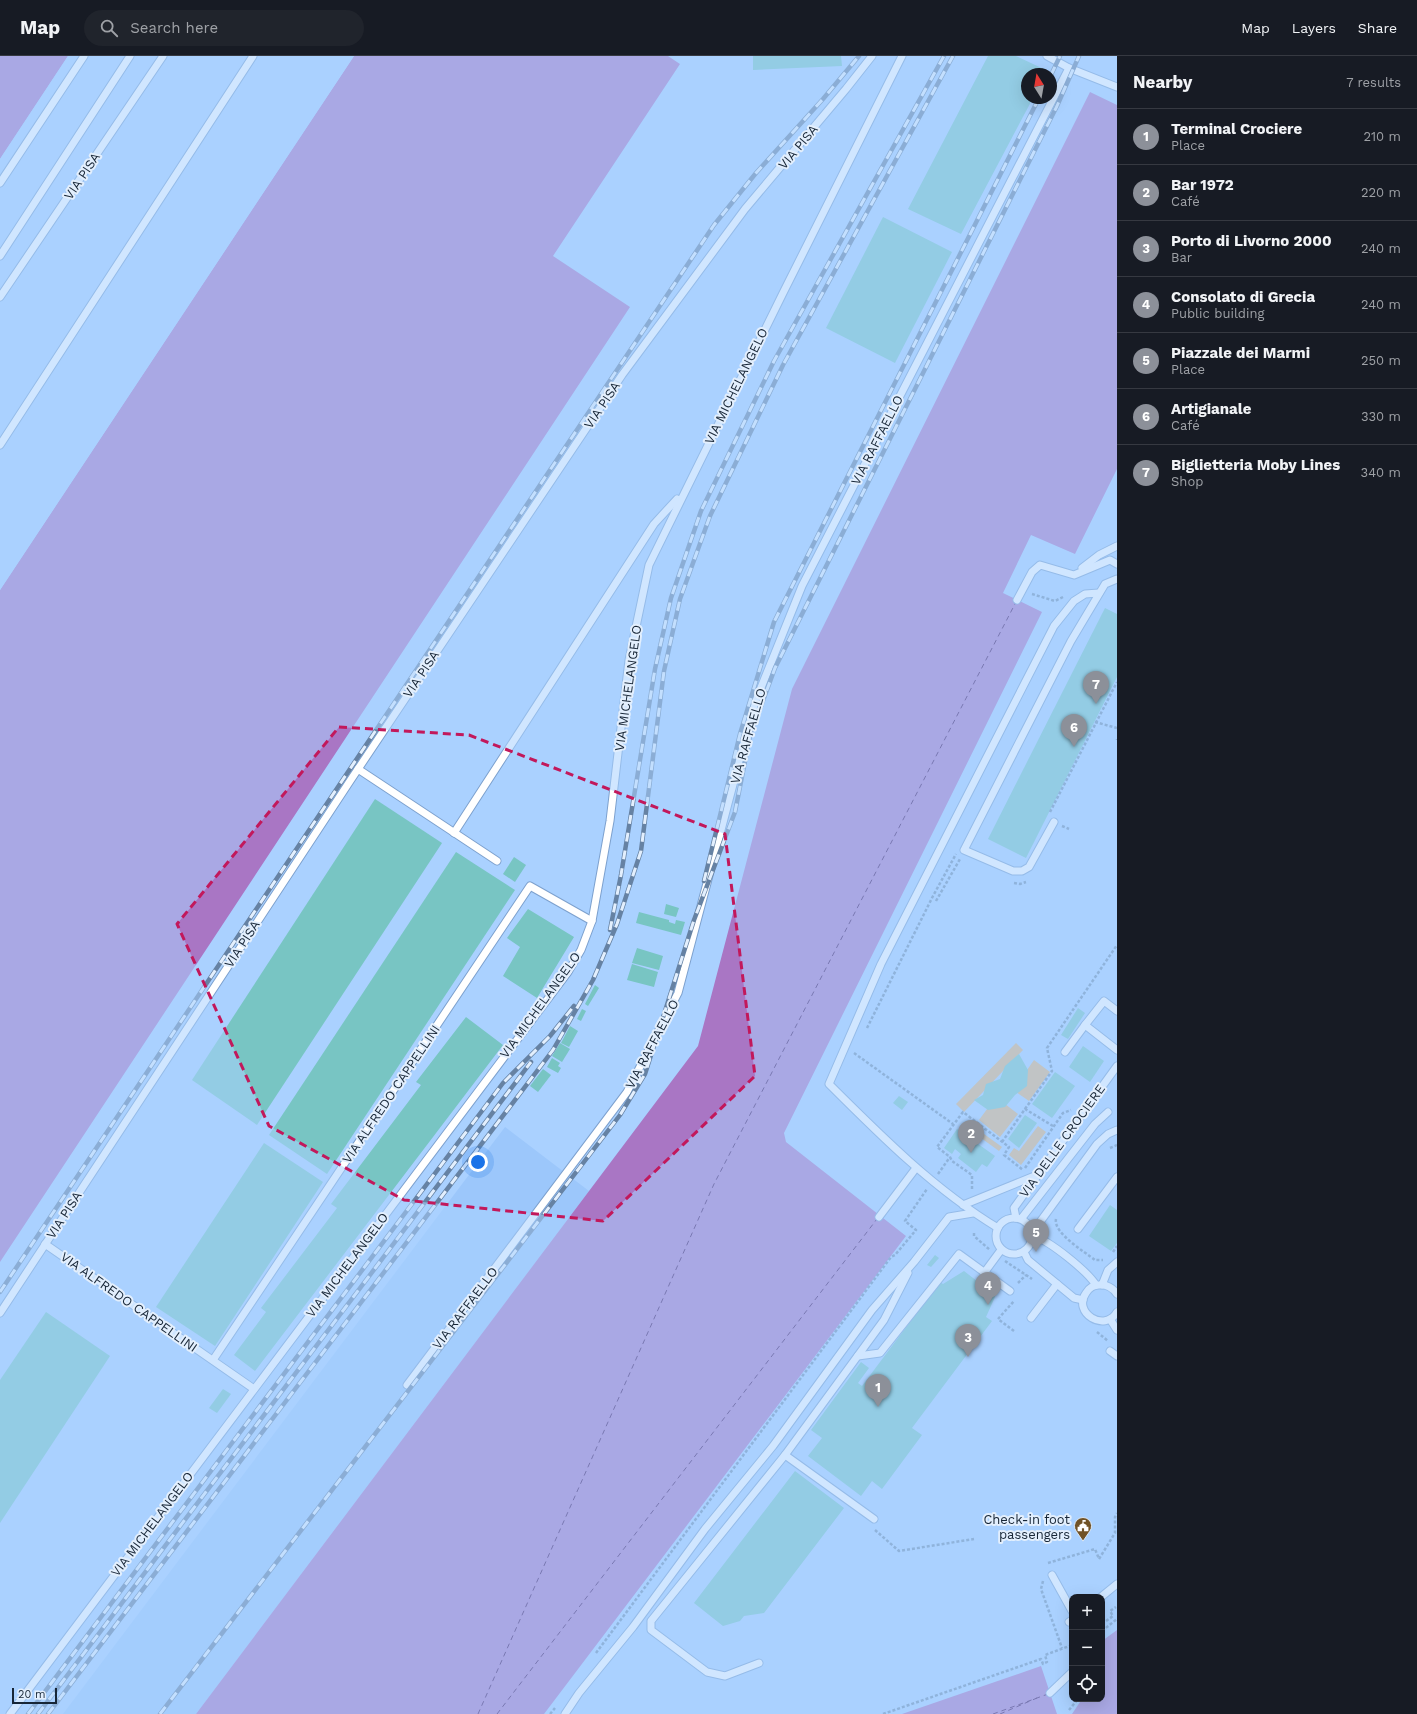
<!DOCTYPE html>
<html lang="en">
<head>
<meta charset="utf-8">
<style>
  body { margin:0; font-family:"Work Sans",sans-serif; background:#20242c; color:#f1f3f6 }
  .controls { position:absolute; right:12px; bottom:12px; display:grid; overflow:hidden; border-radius:8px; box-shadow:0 4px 16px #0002 }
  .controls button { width:36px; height:36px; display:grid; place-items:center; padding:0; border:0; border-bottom:1px solid #363941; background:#171b24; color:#f1f3f6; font:20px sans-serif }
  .compass { position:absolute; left:1021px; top:12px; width:36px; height:36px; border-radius:50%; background:#171b24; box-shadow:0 4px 16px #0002; rotate:349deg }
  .scale { position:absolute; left:12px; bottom:10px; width:45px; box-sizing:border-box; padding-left:4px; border:2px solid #172637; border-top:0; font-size:11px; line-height:14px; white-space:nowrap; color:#172637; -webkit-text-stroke:3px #e3effd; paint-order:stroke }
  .you { position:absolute; left:478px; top:1106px; width:14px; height:14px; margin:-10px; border:3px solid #fff; border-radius:50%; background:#1a73e8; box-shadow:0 0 0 6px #1a73e833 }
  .badge { display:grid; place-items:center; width:26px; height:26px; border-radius:50%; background:#8c9099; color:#fff; font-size:13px; font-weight:700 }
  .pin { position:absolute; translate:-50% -33px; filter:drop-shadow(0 1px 2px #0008) }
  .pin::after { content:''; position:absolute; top:21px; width:14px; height:12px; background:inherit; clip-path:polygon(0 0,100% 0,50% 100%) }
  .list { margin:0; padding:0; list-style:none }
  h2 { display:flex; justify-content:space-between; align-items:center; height:52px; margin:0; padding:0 16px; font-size:17px }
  h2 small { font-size:13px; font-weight:400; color:#9ea1a6 }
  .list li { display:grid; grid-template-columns:26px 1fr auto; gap:12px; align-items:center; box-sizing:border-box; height:56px; padding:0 16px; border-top:1px solid #363941 }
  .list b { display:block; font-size:15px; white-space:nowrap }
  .list p { margin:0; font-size:13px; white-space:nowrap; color:#9ea1a6 }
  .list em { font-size:13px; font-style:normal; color:#9ea1a6 }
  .icon { flex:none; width:22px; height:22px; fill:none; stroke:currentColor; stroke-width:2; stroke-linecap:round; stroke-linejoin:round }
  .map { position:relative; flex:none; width:1117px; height:1658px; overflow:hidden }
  header { display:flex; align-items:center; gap:24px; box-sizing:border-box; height:56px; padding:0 20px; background:#171b24; border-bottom:1px solid #363941 }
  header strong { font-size:19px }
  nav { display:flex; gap:22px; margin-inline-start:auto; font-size:14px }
  .search { width:280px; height:36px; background:#20242c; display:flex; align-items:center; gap:10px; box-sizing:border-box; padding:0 14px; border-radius:22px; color:#9ea1a6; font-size:15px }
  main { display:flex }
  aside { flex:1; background:#171b24 }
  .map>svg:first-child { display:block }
  .built { fill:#9cc7fb }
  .green { fill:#ddb47e }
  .water { fill:#a976c4 }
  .pier { fill:#aad1ff }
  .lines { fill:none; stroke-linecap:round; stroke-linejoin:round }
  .ferry { stroke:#3f0d54; stroke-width:1; stroke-dasharray:5 4; stroke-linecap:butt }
  .building { fill:#78c5c3 }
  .lane-casing { stroke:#7da1ce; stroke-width:9 }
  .path { stroke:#708eb0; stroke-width:2.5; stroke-dasharray:3 2; stroke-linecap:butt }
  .lane { stroke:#fff; stroke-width:7 }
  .rail-casing { stroke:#6682a3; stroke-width:4.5 }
  .rail { stroke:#e3effd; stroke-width:3; stroke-dasharray:9; stroke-linecap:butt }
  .marked { fill:none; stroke:#c2185b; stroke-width:3; stroke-dasharray:8 5; stroke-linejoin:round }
  .labels { text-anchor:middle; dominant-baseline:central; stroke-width:4; stroke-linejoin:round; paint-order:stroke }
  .street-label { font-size:13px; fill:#172637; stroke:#e3effd }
  .poi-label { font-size:13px; fill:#172637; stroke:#e3effd; text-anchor:end }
</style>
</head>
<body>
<header>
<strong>Map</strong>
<div class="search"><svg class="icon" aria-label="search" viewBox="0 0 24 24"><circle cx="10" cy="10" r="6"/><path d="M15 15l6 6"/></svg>Search here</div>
<nav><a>Map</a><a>Layers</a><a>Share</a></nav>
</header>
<main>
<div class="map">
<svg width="1117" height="1658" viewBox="0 0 1117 1658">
  <rect width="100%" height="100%" fill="#aad1ff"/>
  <!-- built -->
  <path class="built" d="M505,1071L589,1135L196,1658H63Z"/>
  <!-- green -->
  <g class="green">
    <path d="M1016,987L1023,994L964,1056L956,1048Z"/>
    <path d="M1034,1004L1050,1016L1029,1045L1013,1034Z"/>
    <path d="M996,1041L1018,1058L1000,1081L979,1064Z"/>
    <path d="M973,1070L1002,1091L999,1095L970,1074Z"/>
    <path d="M1038,1070L1046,1076L1021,1109L1009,1099L1014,1092L1019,1095Z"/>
  </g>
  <!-- water -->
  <g class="water">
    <path d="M0,0H68L0,103Z"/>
    <path d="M354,0H668L680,8L553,200L630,251L0,1206V534Z"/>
    <path d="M1090,36L1117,49V413L1075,498L1031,479L1003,537L1042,556L784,1077L786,1086L906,1180L544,1658H196L698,990L792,633Z"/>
    <path d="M1117,1574V1658H1072L1082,1643H1102V1585Z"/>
    <path d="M1041,1610L1057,1658H902Z"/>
  </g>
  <!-- pier -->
  <g class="pier">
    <path d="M68,0H70L0,105V103Z"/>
    <path d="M351,0H354L0,534V530Z"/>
  </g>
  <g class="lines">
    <!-- ferry -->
    <g class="ferry">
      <path d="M478,1658L714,1128L1016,546"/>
      <path d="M497,1658L877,1163"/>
      <path d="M993,1658L1048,1638"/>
      <path d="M1000,1658L1037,1642"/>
    </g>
  </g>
  <!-- building -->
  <g class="building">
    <path d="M753,0H841L842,10L753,14Z"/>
    <path d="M988,0H1016L1048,15L1046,18H1027V42H1033L961,178L908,153Z"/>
    <path d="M883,161L952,196L895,307L826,272Z"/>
    <path d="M1105,552L1117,558V621L1026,802L988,783Z"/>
    <path d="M375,743L442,787L257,1069L192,1024Z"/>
    <path d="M456,796L515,834L327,1118L269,1079Z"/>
    <path d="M514,801L526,809L515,826L503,818Z"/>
    <path d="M666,848L679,852L676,861L664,858Z"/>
    <path d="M528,853L574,881L537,942L503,920L520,891L507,882Z"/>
    <path d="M639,856L669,864V866L675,868L676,864L685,866L681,879L636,867Z"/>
    <path d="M637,892L663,900L659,914L632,907Z"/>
    <path d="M632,908L658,916L654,931L627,924Z"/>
    <path d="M595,929L599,932L588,950L585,948Z"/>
    <path d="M1078,952L1085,957L1068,983L1061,979Z"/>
    <path d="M582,953L586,955L581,965L577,963Z"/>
    <path d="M466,961L503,989L255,1315L234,1299L266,1256L261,1252L337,1152L331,1148L421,1029L416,1026Z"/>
    <path d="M570,970L578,975L569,991L561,987Z"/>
    <path d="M560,987L570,993L562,1006L552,1000Z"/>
    <path d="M1083,990L1104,1005L1090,1026L1069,1011Z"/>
    <path d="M1019,998L1028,1014L1027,1030L1015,1039L1005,1051L988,1054L974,1044L983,1039L986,1028L1000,1023L1005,1010Z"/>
    <path d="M552,1002L560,1007L558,1010L561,1012L558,1017L547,1011Z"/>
    <path d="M543,1013L551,1019L538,1036L530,1030Z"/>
    <path d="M1055,1016L1075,1030L1052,1062L1032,1048Z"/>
    <path d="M899,1040L908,1046L902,1054L893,1047Z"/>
    <path d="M1025,1059L1037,1067L1019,1092L1008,1083Z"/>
    <path d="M957,1073L995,1100L987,1111L982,1108L976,1116L958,1102L961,1098L955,1093L952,1098L944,1092Z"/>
    <path d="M264,1087L323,1126L215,1290L156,1251Z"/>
    <path d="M1110,1149L1117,1154V1187L1111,1195L1089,1180Z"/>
    <path d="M935,1199L939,1202L931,1211L927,1209Z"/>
    <path d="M964,1215L995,1239V1241L986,1261L992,1265L912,1372L922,1379L882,1433L872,1425L861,1440L808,1400L822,1382L811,1374L861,1306L869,1312L858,1327L862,1330L940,1226L943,1228Z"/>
    <path d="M46,1256L110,1300L0,1467V1324Z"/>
    <path d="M223,1333L231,1338L217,1357L209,1352Z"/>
    <path d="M795,1415L844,1452L764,1557L744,1560L740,1565L723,1570L694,1547Z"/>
  </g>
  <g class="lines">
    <defs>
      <g id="lane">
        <path d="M1069,12L1117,31"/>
        <path d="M0,127L84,0"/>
        <path d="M0,200L130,0"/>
        <path d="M0,241L163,0"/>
        <path d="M0,389L253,0"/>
        <path d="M1082,512L1099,499L1117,490"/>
        <path d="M1017,544L1032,516L1040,509L1074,519L1110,504L1117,508"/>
        <path d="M358,713L497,805"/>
        <path d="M1054,766L1029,811L1022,815H1013L964,794L1071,585L1105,528L1117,523"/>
        <path d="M454,777L654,468L677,443"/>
        <path d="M1117,955L1104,945L1085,969L1117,994"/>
        <path d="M1065,996L1085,969"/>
        <path d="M963,1149L1037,1119"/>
        <path d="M879,1161L916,1112"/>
        <circle cx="1014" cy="1180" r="18"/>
        <path d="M1016,1162L1014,1152L1117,1010"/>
        <path d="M1021,1163L1095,1068L1108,1056"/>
        <path d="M998,1172C935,1134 881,1080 829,1028L881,908L1054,570L1074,545L1085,538L1099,537"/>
        <path d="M1078,1173L1117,1121"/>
        <path d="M1032,1174L1040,1166L1097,1088L1108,1078L1117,1074"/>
        <path d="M1033,1180C1049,1184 1087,1215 1096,1229"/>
        <path d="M45,1188L254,1333"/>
        <path d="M1024,1196L1028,1204L1074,1242L1083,1244"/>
        <path d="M984,1217L1001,1194"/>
        <path d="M1102,1229L1108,1214L1117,1206"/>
        <path d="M1117,1238C1113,1232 1106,1228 1099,1229C1093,1229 1089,1232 1086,1237C1072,1257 1105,1277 1117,1256"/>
        <path d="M0,1257L350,725L622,319L745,153L846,33L872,0"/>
        <path d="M1031,1262L1057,1228"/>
        <path d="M1110,1263L1117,1274"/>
        <path d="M1110,1295L1117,1300"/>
        <path d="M858,1300L880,1297L959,1198L1010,1235"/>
        <path d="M213,1304L530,830L592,865"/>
        <path d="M407,1329L627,1036L678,937L754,649L802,530L1069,12L1047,0"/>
        <path d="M785,1399L874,1463"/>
        <path d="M1052,1519L1072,1555"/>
        <path d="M1101,1541L1117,1528"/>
        <path d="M1069,1566L1072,1564"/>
        <path d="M759,1607L725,1620L707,1616L651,1574V1565L785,1399L884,1264L908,1217"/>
        <path d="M1050,1637L1072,1616"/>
        <path d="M10,1658L553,936L568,916L581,894L592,865L610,765L629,604L649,509L783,237L902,0"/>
        <path d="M565,1658L579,1637L633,1571L705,1473L773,1390L872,1254L914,1206L949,1161L973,1157"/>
      </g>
    </defs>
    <!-- lane casing -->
    <use href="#lane" class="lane-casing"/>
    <!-- path -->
    <g class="path">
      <path d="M1032,538L1055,545L1063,541"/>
      <path d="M1095,666L1117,672"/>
      <path d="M1117,683V684"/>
      <path d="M1050,756L1117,626"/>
      <path d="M1062,770L1069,773"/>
      <path d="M1014,827L1020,828L1026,826"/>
      <path d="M936,845L960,803"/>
      <path d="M867,972L933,840L956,798"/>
      <path d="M854,997L953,1068"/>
      <path d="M1025,1053L1052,1015L1047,992L1117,889"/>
      <path d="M1002,1086L1025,1053L1053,1070"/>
      <path d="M1110,1092L1117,1089"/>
      <path d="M1025,1112L1063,1057L1071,1054"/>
      <path d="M938,1118L950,1101"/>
      <path d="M972,1133V1119L952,1105L950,1101L937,1091L963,1056L1009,1091L1004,1099L1023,1114"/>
      <path d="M1056,1163C1053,1177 1085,1196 1095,1204H1103"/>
      <path d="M974,1177V1180L990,1194"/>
      <path d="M1113,1196L1117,1190"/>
      <path d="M1005,1205L1032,1223"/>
      <path d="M1018,1227L1026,1219"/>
      <path d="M1014,1275L998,1263L1014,1245"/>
      <path d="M1097,1276L1108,1285"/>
      <path d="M875,1474L899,1495L974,1483"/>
      <path d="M1099,1503L1115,1477V1461L1117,1457"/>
      <path d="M1048,1507L1095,1493L1099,1503"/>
      <path d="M1043,1525L1041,1533L1062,1592"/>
      <path d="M1102,1568L1113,1560L1110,1555L1116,1551"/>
      <path d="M1102,1575L1117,1563"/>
      <path d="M596,1597L891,1201L895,1199L916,1174L905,1165L927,1133"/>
      <path d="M1069,1654L1078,1643"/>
      <path d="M550,1658L555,1652"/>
      <path d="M883,1658L1041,1603L1043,1608L1047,1606L1045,1599L1072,1589"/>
    </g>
    <!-- lane -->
    <use href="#lane" class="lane"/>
    <defs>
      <g id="rail">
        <path d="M1051,19L1060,0"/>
        <path d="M704,825L740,678L774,566L1039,42"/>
        <path d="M610,874L621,819L655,613L671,542L701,455L774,305L944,0"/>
        <path d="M0,1236L714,169L756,117L823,43L859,0"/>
        <path d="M28,1658L503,1027L550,980L574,950"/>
        <path d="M38,1658L531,1006"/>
        <path d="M48,1658L553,994L593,924L617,868L641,795L664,615L680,543L710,460L783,309L953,0"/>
        <path d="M160,1658L620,1059L645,1018L694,864L735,756L750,680L775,612L1057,50L1079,0"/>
      </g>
    </defs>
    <!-- rail casing -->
    <use href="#rail" class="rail-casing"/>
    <!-- rail -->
    <use href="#rail" class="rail"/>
  </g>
  <!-- marked area -->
  <path d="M0 0H1117V1658H0ZM339,671L469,679L725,778L755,1020L603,1165L404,1144L269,1070L177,868Z" fill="#aad1ff" fill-opacity=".55" fill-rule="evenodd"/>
  <path class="marked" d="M339,671L469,679L725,778L755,1020L603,1165L404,1144L269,1070L177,868Z"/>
  <!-- icons -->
  <defs>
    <symbol id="civic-pin" viewBox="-11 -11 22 30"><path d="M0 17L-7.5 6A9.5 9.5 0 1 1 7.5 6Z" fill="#705226" stroke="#e3effd"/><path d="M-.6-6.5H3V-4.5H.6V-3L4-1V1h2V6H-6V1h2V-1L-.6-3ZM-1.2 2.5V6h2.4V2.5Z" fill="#fff"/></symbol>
  </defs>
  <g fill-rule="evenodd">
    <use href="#civic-pin" x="1073" y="1460" width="20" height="27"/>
  </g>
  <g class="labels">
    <!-- street labels -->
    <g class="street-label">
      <text transform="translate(798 91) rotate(-50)">VIA PISA</text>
      <text transform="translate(82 120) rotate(-56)">VIA PISA</text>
      <text transform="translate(736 330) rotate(-64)">VIA MICHELANGELO</text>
      <text transform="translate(602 349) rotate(-56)">VIA PISA</text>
      <text transform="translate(877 384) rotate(-63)">VIA RAFFAELLO</text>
      <text transform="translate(421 618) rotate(-56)">VIA PISA</text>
      <text transform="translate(628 632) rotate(-82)">VIA MICHELANGELO</text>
      <text transform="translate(748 680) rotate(-74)">VIA RAFFAELLO</text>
      <text transform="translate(242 888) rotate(-57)">VIA PISA</text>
      <text transform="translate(540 949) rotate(-54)">VIA MICHELANGELO</text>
      <text transform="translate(652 988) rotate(-62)">VIA RAFFAELLO</text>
      <text transform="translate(391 1038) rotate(-56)">VIA ALFREDO CAPPELLINI</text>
      <text transform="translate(1062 1085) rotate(-54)">VIA DELLE CROCIERE</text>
      <text transform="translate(64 1159) rotate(-57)">VIA PISA</text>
      <text transform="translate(347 1209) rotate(-53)">VIA MICHELANGELO</text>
      <text transform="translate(129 1246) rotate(35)">VIA ALFREDO CAPPELLINI</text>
      <text transform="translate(465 1252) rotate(-53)">VIA RAFFAELLO</text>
      <text transform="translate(152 1468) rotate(-53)">VIA MICHELANGELO</text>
    </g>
    <!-- poi labels -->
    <g class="poi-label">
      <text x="1070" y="1463">Check-in foot<tspan x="1070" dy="15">passengers</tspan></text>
    </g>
  </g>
</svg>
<div class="controls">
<button>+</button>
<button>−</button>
<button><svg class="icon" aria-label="locate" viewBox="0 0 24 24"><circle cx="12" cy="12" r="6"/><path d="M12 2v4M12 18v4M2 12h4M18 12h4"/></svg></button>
</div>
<svg class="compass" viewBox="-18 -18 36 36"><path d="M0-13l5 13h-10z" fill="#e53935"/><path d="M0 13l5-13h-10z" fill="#9ea1a6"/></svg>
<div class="scale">20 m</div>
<div class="you"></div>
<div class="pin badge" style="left:878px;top:1351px">1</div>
<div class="pin badge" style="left:971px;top:1097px">2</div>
<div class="pin badge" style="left:968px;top:1301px">3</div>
<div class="pin badge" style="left:988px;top:1249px">4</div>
<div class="pin badge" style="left:1036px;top:1196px">5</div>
<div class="pin badge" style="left:1074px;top:691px">6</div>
<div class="pin badge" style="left:1096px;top:648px">7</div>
</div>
<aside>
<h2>Nearby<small>7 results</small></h2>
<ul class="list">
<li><span class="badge">1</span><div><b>Terminal Crociere</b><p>Place</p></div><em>210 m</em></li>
<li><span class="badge">2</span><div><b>Bar 1972</b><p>Café</p></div><em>220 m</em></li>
<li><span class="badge">3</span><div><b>Porto di Livorno 2000</b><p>Bar</p></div><em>240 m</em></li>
<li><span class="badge">4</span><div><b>Consolato di Grecia</b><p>Public building</p></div><em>240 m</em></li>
<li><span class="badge">5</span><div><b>Piazzale dei Marmi</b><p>Place</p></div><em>250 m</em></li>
<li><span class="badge">6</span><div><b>Artigianale</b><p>Café</p></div><em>330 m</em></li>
<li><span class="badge">7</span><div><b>Biglietteria Moby Lines</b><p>Shop</p></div><em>340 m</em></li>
</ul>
</aside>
</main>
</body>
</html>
